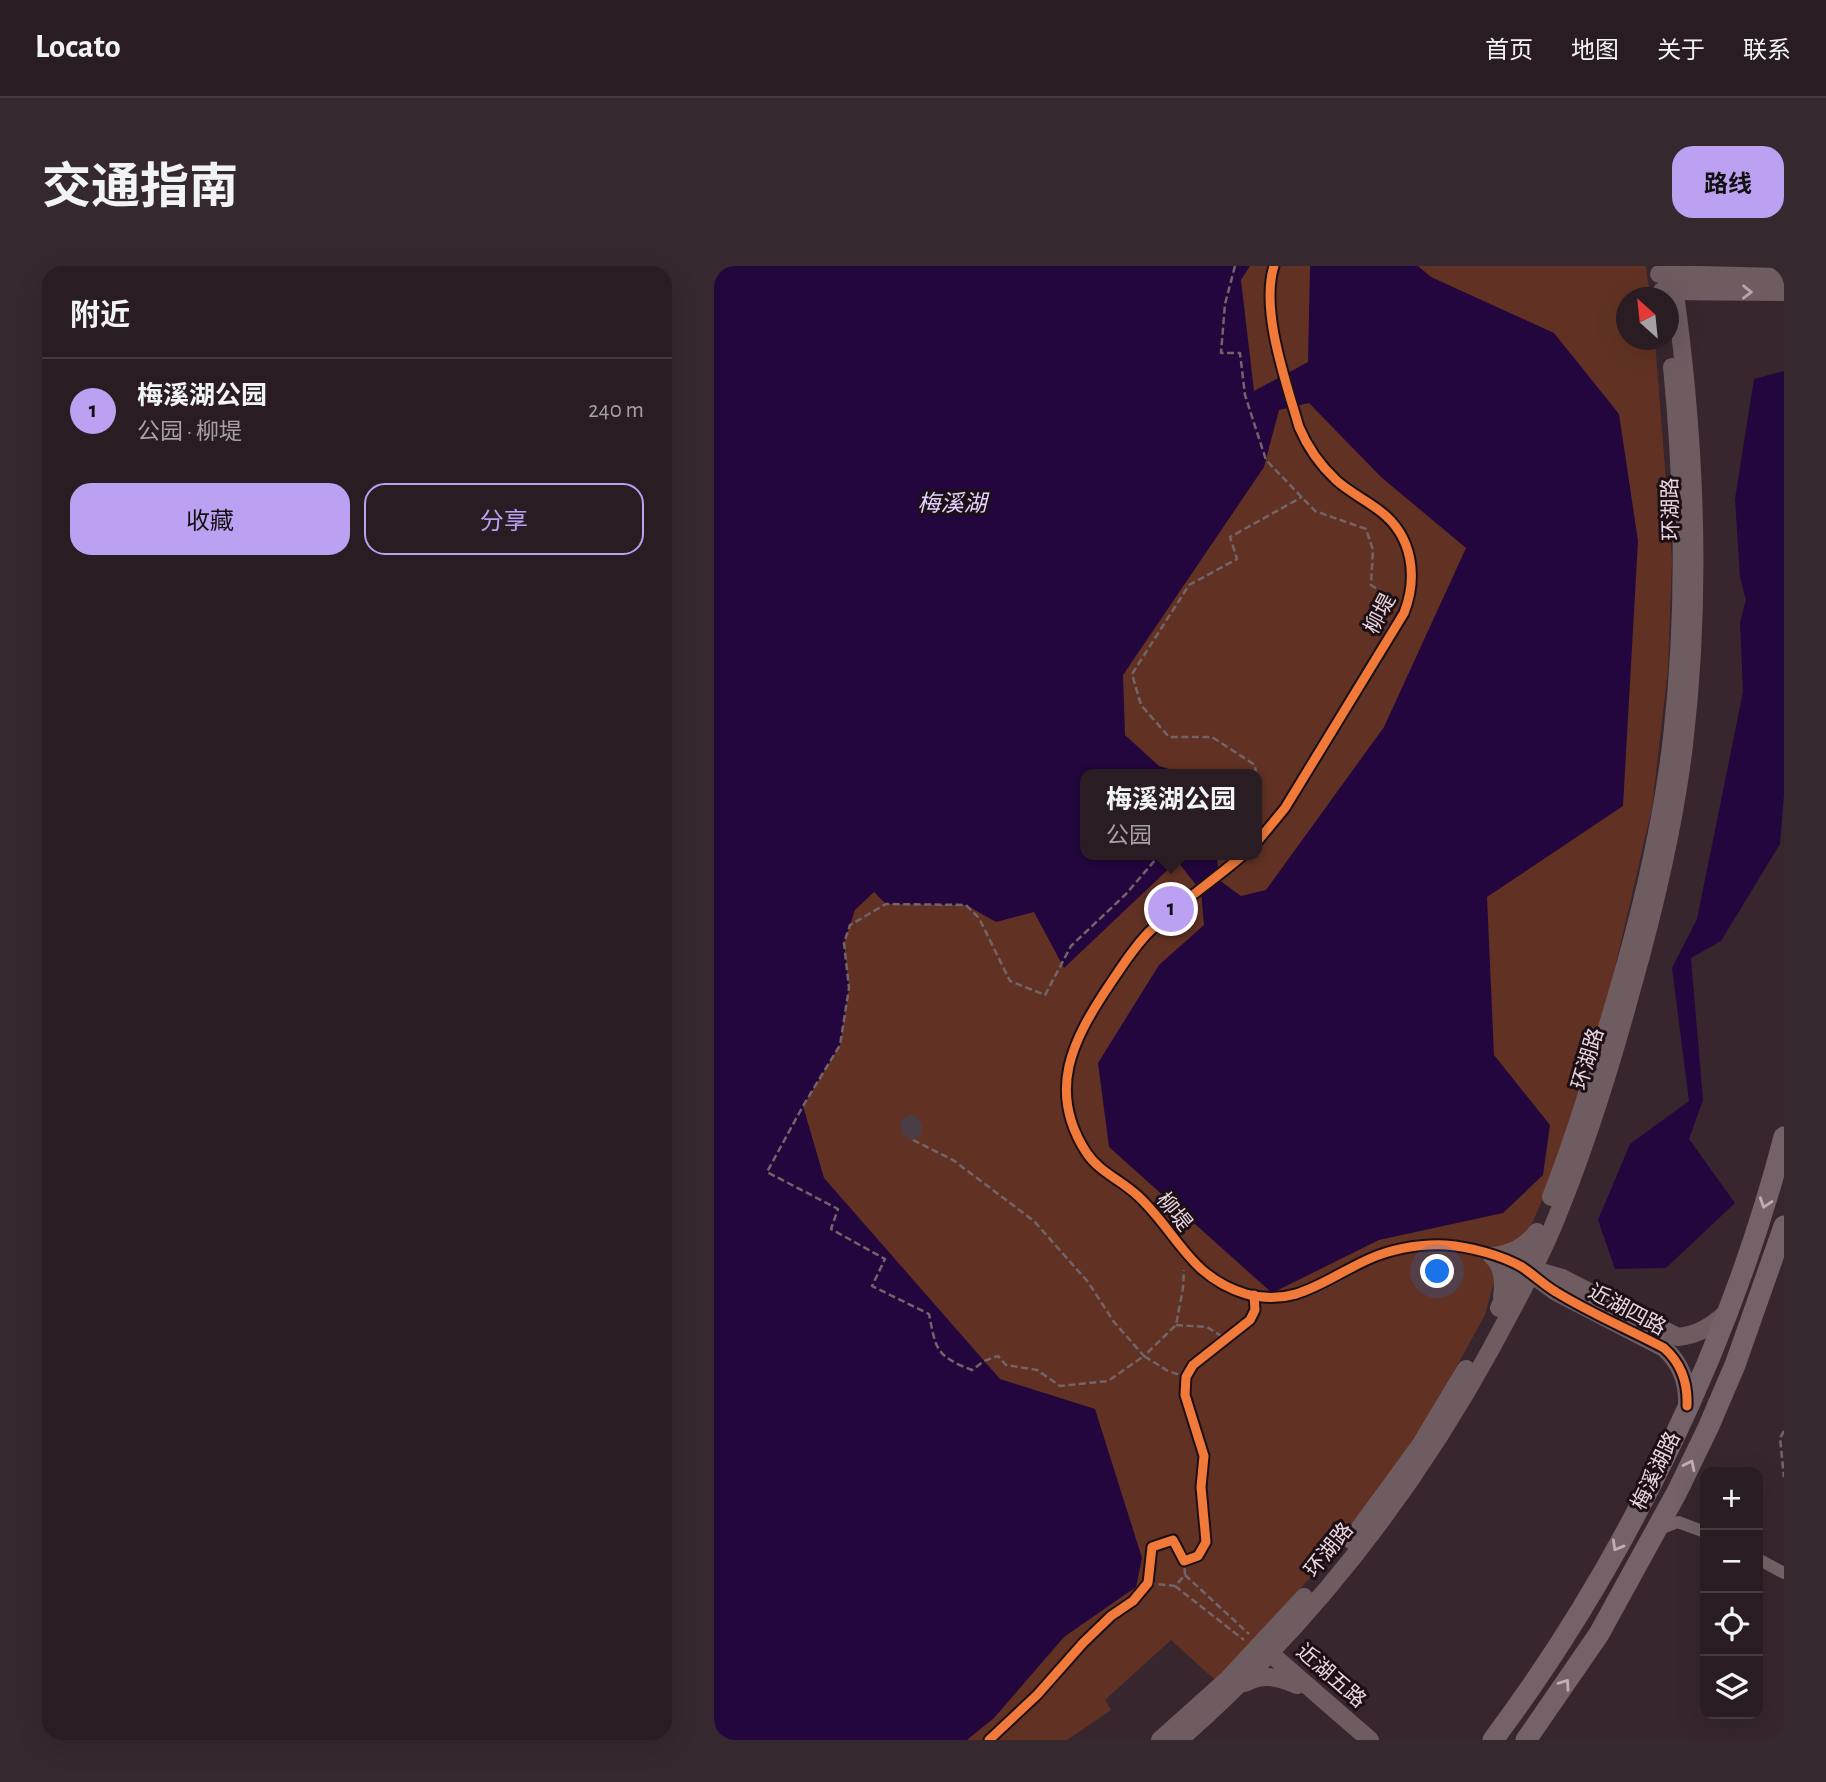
<!DOCTYPE html>
<html lang="zh">
<head>
<meta charset="utf-8">
<style>
  body { margin:0; font-family:"Alegreya Sans","Noto Sans SC",sans-serif; background:#35292f; color:#f1f3f6 }
  .controls { position:absolute; right:21px; bottom:21px; display:grid; overflow:hidden; border-radius:14px; box-shadow:0 7px 28px #0002 }
  .controls button { width:63px; height:63px; display:grid; place-items:center; padding:0; border:0; border-bottom:2px solid #453a40; background:#291c22; color:#f1f3f6; font:35px sans-serif }
  .compass { position:absolute; left:902px; top:21px; width:63px; height:63px; border-radius:50%; background:#291c22; box-shadow:0 7px 28px #0002; rotate:333deg }
  .you { position:absolute; left:724px; top:1006px; width:24px; height:24px; margin:-18px; border:5px solid #fff; border-radius:50%; background:#1a73e8; box-shadow:0 0 0 10px #1a73e833 }
  .badge { display:grid; place-items:center; width:46px; height:46px; border-radius:50%; background:#bca0f2; color:#111; font-size:23px; font-weight:700 }
  .pin { position:absolute; translate:-50% -50%; border:4px solid #fff; box-shadow:0 2px 7px #0006 }
  .popup { position:absolute; left:366px; top:503px; width:182px; height:91px; box-sizing:border-box; display:grid; place-content:center; border-radius:14px; background:#291c22; filter:drop-shadow(0 2px 5px #0005); font-size:23px; white-space:nowrap; color:#a5a1a5 }
  .popup b { font-size:26px; color:#f1f3f6 }
  .popup::after { content:''; position:absolute; left:50%; top:100%; margin-left:-14px; border:14px solid transparent; border-top-color:#291c22 }
  .list { margin:0; padding:0; list-style:none }
  h2 { display:flex; justify-content:space-between; align-items:center; height:91px; margin:0; padding:0 28px; font-size:30px }
  h2 small { font-size:23px; font-weight:400; color:#a5a1a5 }
  .list li { display:grid; grid-template-columns:46px 1fr auto; gap:21px; align-items:center; box-sizing:border-box; height:105px; padding:0 28px; border-top:2px solid #453a40 }
  .list b { display:block; font-size:26px; white-space:nowrap }
  .list p { margin:0; font-size:23px; white-space:nowrap; color:#a5a1a5 }
  .list em { font-size:23px; font-style:normal; color:#a5a1a5 }
  .actions { display:flex; gap:14px; padding:21px 28px }
  .actions a { flex:1; padding:16px 0; border:2px solid #bca0f2; border-radius:21px; text-align:center; font-size:24px; color:#bca0f2 }
  .actions .main { background:#bca0f2; color:#111 }
  .icon { flex:none; width:38px; height:38px; fill:none; stroke:currentColor; stroke-width:2; stroke-linecap:round; stroke-linejoin:round }
  .map { position:relative; flex:none; width:1070px; height:1474px; overflow:hidden; border-radius:21px }
  header { display:flex; align-items:center; gap:42px; box-sizing:border-box; height:98px; padding:0 35px; background:#291c22; border-bottom:2px solid #453a40 }
  header strong { font-size:33px }
  nav { display:flex; gap:38px; margin-inline-start:auto; font-size:24px }
  .intro { display:flex; align-items:center; justify-content:space-between; box-sizing:border-box; height:168px; padding:0 42px }
  h1 { margin:0; font-size:49px }
  .button { padding:18px 32px; border-radius:21px; background:#bca0f2; color:#111; font-size:24px; font-weight:700 }
  main { display:flex; gap:42px; padding:0 42px }
  aside { flex:1; background:#291c22; border-radius:21px; box-shadow:0 7px 28px #0002 }
  .map>svg:first-child { display:block }
  .green { fill:#613223; fill-rule:evenodd }
  .water { fill:#23063d; fill-rule:evenodd }
  .building { fill:#493d46 }
  .lines { fill:none; stroke-linecap:round; stroke-linejoin:round }
  .path { stroke:#726468; stroke-width:2.5; stroke-dasharray:7 3.5; stroke-linecap:butt }
  .street { stroke:#736366; stroke-width:12 }
  .secondary { stroke:#6e5c61; stroke-width:18 }
  .primary { stroke:#756268; stroke-width:21 }
  .cycleway-casing { stroke:#1c0f15; stroke-width:13 }
  .cycleway { stroke:#f17a3a; stroke-width:9 }
  .oneway { stroke:#b8a5ac }
  .oneway2 { stroke:#c1adb5 }
  .labels { text-anchor:middle; dominant-baseline:central; stroke-width:6; stroke-linejoin:round; paint-order:stroke }
  .street-label { font-size:21px; fill:#ead6de; stroke:#1c0f15 }
  .water-label { font-size:23px; font-style:italic; fill:#e1d2ff; stroke:#1c0f15 }
</style>
</head>
<body>
<header>
<strong>Locato</strong>
<nav><a>首页</a><a>地图</a><a>关于</a><a>联系</a></nav>
</header>
<div class="intro"><h1>交通指南</h1><a class="button">路线</a></div>
<main>
<aside>
<h2>附近<small></small></h2>
<ul class="list">
<li><span class="badge">1</span><div><b>梅溪湖公园</b><p>公园 · 柳堤</p></div><em>240 m</em></li>
</ul>
<div class="actions"><a class="main">收藏</a><a>分享</a></div>
</aside>
<div class="map">
<svg width="1070" height="1474" viewBox="0 0 1070 1474">
  <rect width="100%" height="100%" fill="#37262e"/>
  <!-- green -->
  <path class="green" d="M0,0H932L936,31L912,32V74H941L958,293L954,403L938,542L891,745L842,902L816,962L779,1004L780,1015L771,1049L708,1163L607,1300L502,1415L457,1374L391,1434L397,1444L353,1474H0ZM371,508H543V589H371Z"/>
  <!-- water -->
  <g class="water">
    <path d="M0,0H536L527,14L540,125L594,96L596,0H704L717,11L840,67L905,148L924,275L909,540L773,631L780,789L836,859L829,909L789,947L665,974L558,1027L395,881L384,797L445,699L490,659L487,625L463,595L350,702L320,646L282,656L252,639L172,638L160,626L141,644L130,677L135,722L126,779L89,840L110,912L286,1113L381,1143L428,1292L422,1321L350,1371L280,1452L253,1474H0ZM595,137L667,211L752,282L670,461L552,624L527,630L505,614L503,589H371V508H471L445,500L411,469L409,409L550,201L565,144Z"/>
    <path d="M1070,105V528L1066,578L1007,675L977,692L989,834L975,873L1021,937L952,1002L901,1003L884,954L916,878L975,835L958,702L983,653L1029,426L1026,356L1032,334L1026,311L1021,233L1040,113Z"/>
  </g>
  <!-- building -->
  <path class="building" d="M198,849L204,852L208,859V868L199,874L189,868L186,854Z"/>
  <g class="lines">
    <!-- path -->
    <g class="path">
      <path d="M521,0L511,38L507,87H526L531,129L552,194L601,245L652,263L659,284L657,319L680,334"/>
      <path d="M542,508L541,499L498,471H455L427,439L418,408L475,319L523,293L516,271L588,231"/>
      <path d="M543,513L545,527L543,529"/>
      <path d="M449,589L442,593L412,628L357,680L331,729L296,715L265,652L252,639L172,638L136,659L130,677L135,722L126,779L89,840L53,906L124,943L117,963L171,993L158,1020L215,1048C222,1084 222,1090 258,1104L270,1095L284,1090L292,1099L323,1104L346,1120L394,1115L430,1090L454,1105L472,1111"/>
      <path d="M199,874L239,894L320,955L374,1016L400,1056L430,1090L462,1059L469,1022L470,1004"/>
      <path d="M462,1059L493,1061L512,1073"/>
      <path d="M1070,1165L1066,1172L1070,1211"/>
      <path d="M471,1309L535,1368"/>
      <path d="M434,1317L461,1320L471,1309L470,1295"/>
      <path d="M461,1320L530,1374"/>
      <path d="M275,1474L323,1429L369,1377L397,1350L419,1335L434,1317L438,1281L459,1274L470,1295L484,1290L492,1276L487,1221L490,1190L471,1129L472,1111L479,1099L536,1054L541,1041"/>
    </g>
    <!-- street -->
    <g class="street">
      <path d="M543,576L571,542L690,347C704,311 699,270 666,245C652,234 635,226 622,214C606,199 593,180 585,161C572,116 546,44 560,0"/>
      <path d="M529,589C498,616 464,638 435,666C419,683 407,702 394,722C358,775 332,827 373,887C388,909 415,919 433,939C470,980 487,1024 549,1031C589,1035 619,1011 652,994C683,979 723,975 756,983C773,986 790,994 806,1000"/>
      <path d="M943,1264L964,1256L991,1266"/>
      <path d="M1044,1293L1070,1307"/>
    </g>
    <!-- secondary -->
    <g class="secondary">
      <path d="M945,8L1070,11"/>
      <path d="M948,25L1070,26"/>
      <path d="M837,931C860,873 878,814 895,755C923,662 947,568 958,471C972,348 970,224 958,101"/>
      <path d="M778,990C790,1000 790,1016 788,1031"/>
      <path d="M778,990C797,988 810,982 823,966"/>
      <path d="M809,1002L842,1026L950,1082C967,1097 974,1118 973,1140"/>
      <path d="M820,1004L848,1012L964,1071C984,1069 998,1060 1013,1046"/>
      <path d="M785,1042L815,982"/>
      <path d="M637,1274L707,1178L752,1103"/>
      <path d="M550,1382L656,1474"/>
      <path d="M531,1417C549,1407 565,1411 583,1419"/>
      <path d="M446,1474L513,1414L590,1331"/>
      <path d="M465,1474C593,1362 697,1229 778,1081C798,1043 820,1005 837,965C870,887 895,807 917,726C940,645 960,563 970,479C989,319 981,159 957,0"/>
    </g>
    <!-- primary -->
    <g class="primary">
      <path d="M779,1474C910,1299 1015,1083 1070,871"/>
      <path d="M812,1474L885,1368L963,1226L994,1162L1021,1099L1070,960"/>
    </g>
    <defs>
      <g id="cycleway">
        <path d="M543,576L571,542L690,347C704,311 699,270 666,245C652,234 635,226 622,214C606,199 593,180 585,161C572,116 546,44 560,0"/>
        <path d="M529,589C499,615 464,638 435,666C419,682 407,702 394,721C358,775 333,825 372,886C385,906 407,914 424,930C463,966 475,1011 532,1028C582,1042 612,1012 655,993C678,983 706,978 732,979C756,981 787,989 808,1001C820,1009 830,1019 842,1026C876,1047 914,1063 950,1082C967,1097 974,1118 973,1140"/>
        <path d="M275,1474L323,1429L369,1377L397,1350L419,1335L434,1317L438,1281L459,1274L470,1295L484,1290L492,1276L487,1221L490,1190L471,1129L472,1111L479,1099L536,1054L541,1044L540,1029"/>
      </g>
    </defs>
    <!-- cycleway casing -->
    <use href="#cycleway" class="cycleway-casing"/>
    <!-- cycleway -->
    <use href="#cycleway" class="cycleway"/>
  </g>
  <!-- one-way arrows -->
  <defs><path id="oneway-chevron" d="M-2-3.5L2.5 0L-2 3.5" fill="none" stroke-width="1.6" stroke-linecap="round" stroke-linejoin="round" transform="scale(1.75)"/></defs>
  <use class="oneway" href="#oneway-chevron" transform="translate(1033 26) rotate(1)"/>
  <g class="oneway2">
    <use href="#oneway-chevron" transform="translate(1051 937) rotate(108)"/>
    <use href="#oneway-chevron" transform="translate(976 1199) rotate(-64)"/>
    <use href="#oneway-chevron" transform="translate(903 1280) rotate(119)"/>
    <use href="#oneway-chevron" transform="translate(851 1418) rotate(-55)"/>
  </g>
  <g class="labels">
    <!-- street labels -->
    <g class="street-label">
      <text transform="translate(957 243) rotate(-91)">环湖路</text>
      <text transform="translate(666 348) rotate(-62)">柳堤</text>
      <text transform="translate(874 793) rotate(-73)">环湖路</text>
      <text transform="translate(460 946) rotate(51)">柳堤</text>
      <text transform="translate(913 1044) rotate(28)">近湖四路</text>
      <text transform="translate(942 1205) rotate(-64)">梅溪湖路</text>
      <text transform="translate(615 1284) rotate(-51)">环湖路</text>
      <text transform="translate(617 1410) rotate(41)">近湖五路</text>
    </g>
    <!-- water labels -->
    <g class="water-label">
      <text x="238" y="238">梅溪湖</text>
    </g>
  </g>
</svg>
<div class="controls">
<button>+</button>
<button>−</button>
<button><svg class="icon" aria-label="locate" viewBox="0 0 24 24"><circle cx="12" cy="12" r="6"/><path d="M12 2v4M12 18v4M2 12h4M18 12h4"/></svg></button>
<button><svg class="icon" aria-label="layers" viewBox="0 0 24 24"><path d="M12 4l9 5-9 5-9-5zM3 14l9 5 9-5"/></svg></button>
</div>
<svg class="compass" viewBox="-18 -18 36 36"><path d="M0-13l5 13h-10z" fill="#e53935"/><path d="M0 13l5-13h-10z" fill="#a5a1a5"/></svg>
<div class="you"></div>
<div class="pin badge" style="left:457px;top:643px">1</div>
<div class="popup"><b>梅溪湖公园</b>公园</div>
</div>
</main>
</body>
</html>
